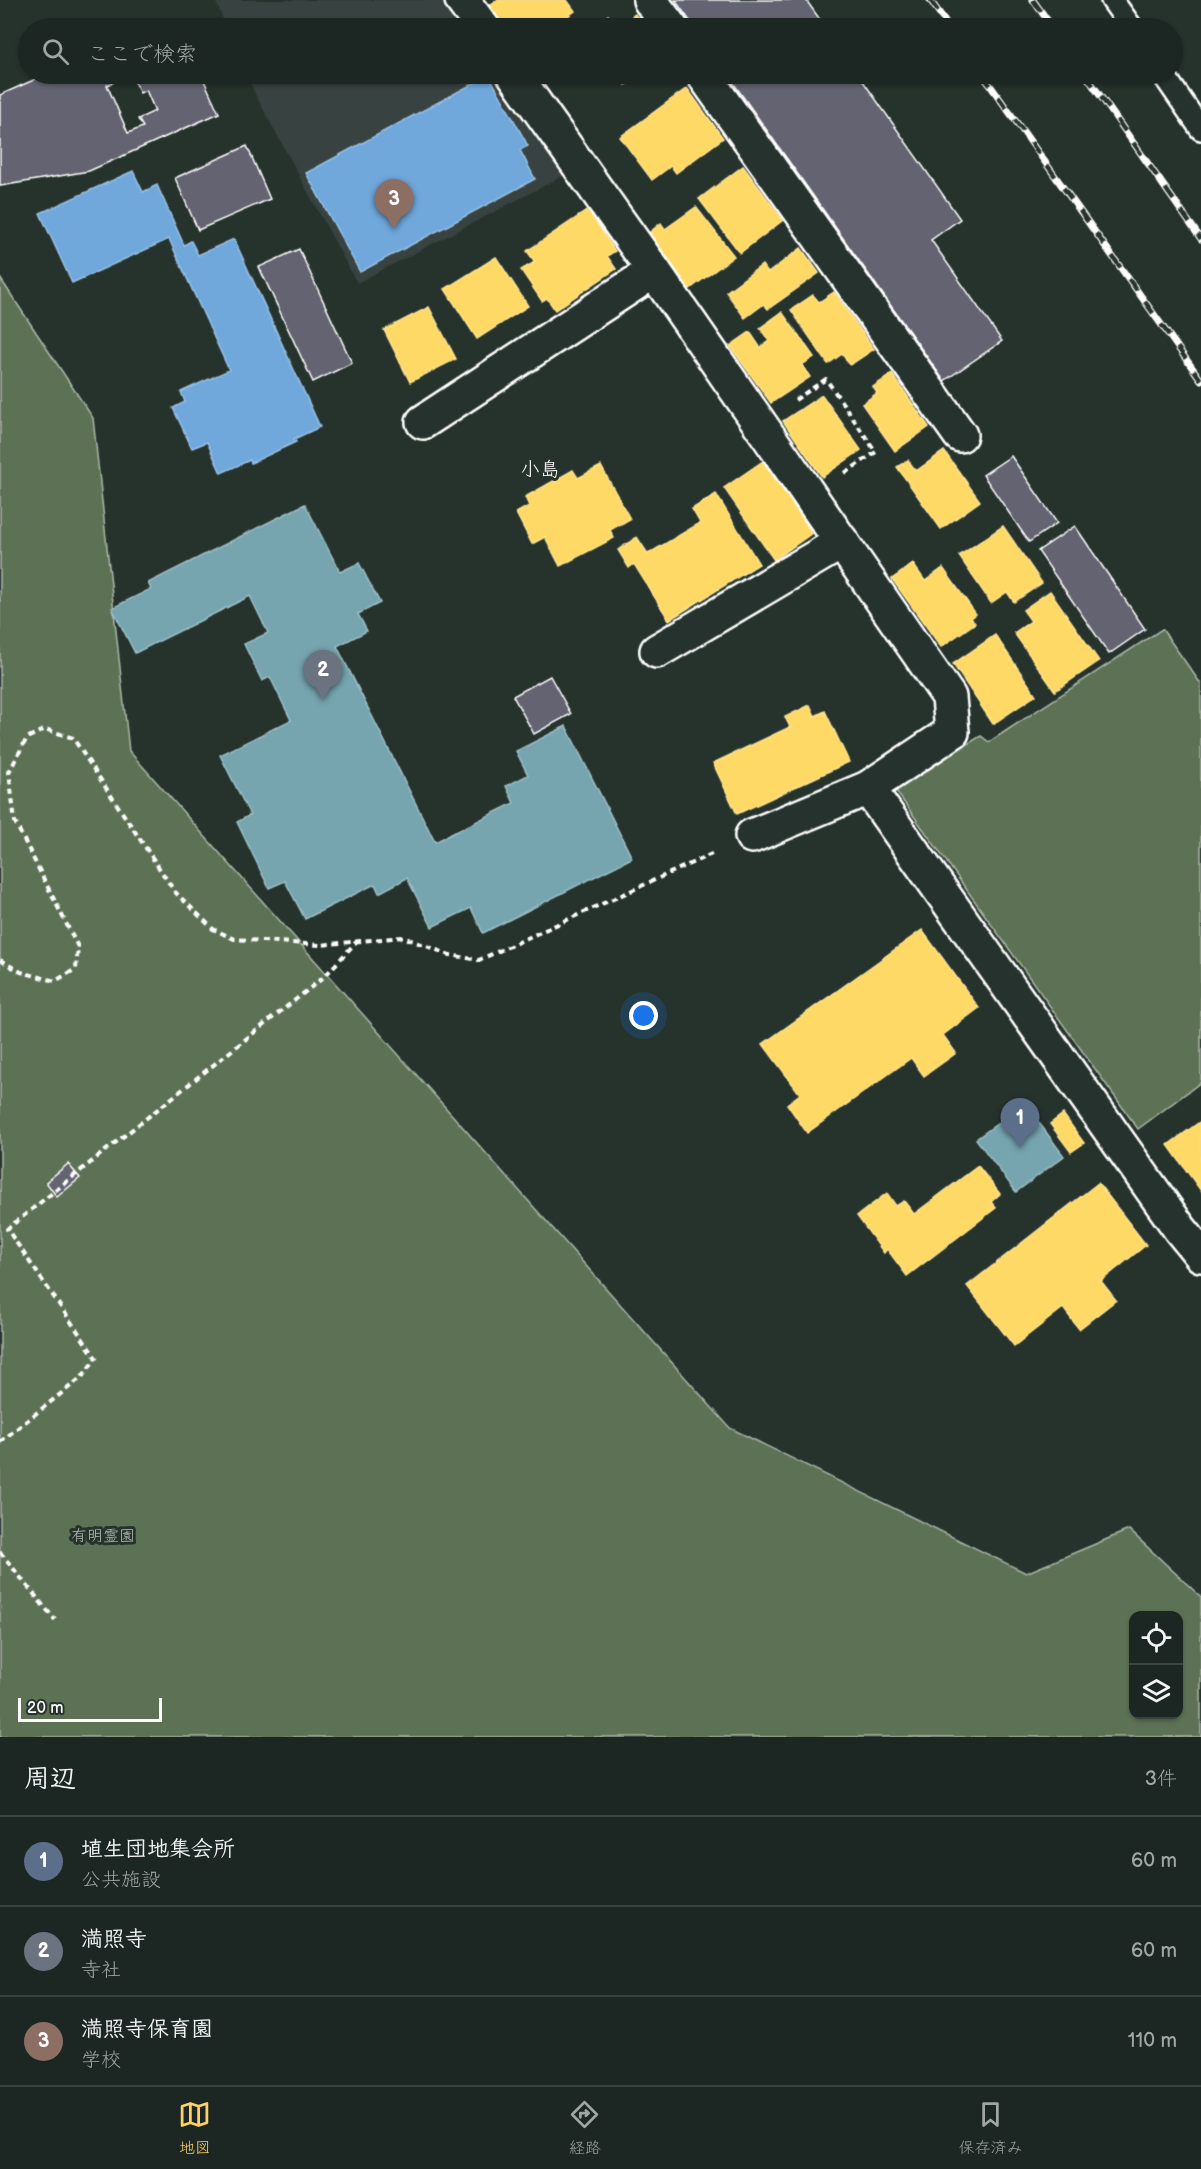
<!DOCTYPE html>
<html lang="ja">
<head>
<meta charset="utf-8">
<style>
  body { margin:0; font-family:"Balsamiq Sans","Klee One",sans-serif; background:#29322f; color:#f1f3f6 }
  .controls { position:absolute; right:18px; bottom:18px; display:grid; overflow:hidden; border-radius:12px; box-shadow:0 2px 4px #0004 }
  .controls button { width:54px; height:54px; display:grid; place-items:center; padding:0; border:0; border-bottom:2px solid #3a4340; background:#1c2622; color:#f1f3f6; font:30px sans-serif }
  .scale { position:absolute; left:18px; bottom:15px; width:144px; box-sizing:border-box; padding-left:6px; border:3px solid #fff; border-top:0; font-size:16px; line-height:21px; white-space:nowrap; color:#fff; -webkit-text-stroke:4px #26332d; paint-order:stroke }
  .you { position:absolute; left:644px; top:1016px; width:21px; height:21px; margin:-15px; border:4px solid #fff; border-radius:50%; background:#1a73e8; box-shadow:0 0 0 9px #1a73e833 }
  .badge { display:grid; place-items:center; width:39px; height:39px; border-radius:50%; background:#ffd166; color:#fff; font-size:20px; font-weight:700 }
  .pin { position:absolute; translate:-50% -50px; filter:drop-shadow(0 2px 3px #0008) }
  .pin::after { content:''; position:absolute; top:32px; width:21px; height:18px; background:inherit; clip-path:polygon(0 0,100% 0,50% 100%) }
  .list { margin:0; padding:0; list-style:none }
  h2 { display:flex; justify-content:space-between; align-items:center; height:78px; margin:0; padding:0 24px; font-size:26px }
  h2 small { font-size:20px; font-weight:400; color:#a0a5a5 }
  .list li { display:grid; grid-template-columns:39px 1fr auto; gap:18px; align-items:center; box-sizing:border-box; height:90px; padding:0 24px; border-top:2px solid #3a4340 }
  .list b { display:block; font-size:22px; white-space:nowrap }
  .list p { margin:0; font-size:20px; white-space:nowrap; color:#a0a5a5 }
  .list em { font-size:20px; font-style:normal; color:#a0a5a5 }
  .icon { flex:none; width:33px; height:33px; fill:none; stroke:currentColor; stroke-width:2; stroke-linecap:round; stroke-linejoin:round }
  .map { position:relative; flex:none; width:1201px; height:1737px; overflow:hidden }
  .search { position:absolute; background:#1c2622; box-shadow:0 2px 4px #0004; left:18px; right:18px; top:18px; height:66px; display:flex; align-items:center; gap:15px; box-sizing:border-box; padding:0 21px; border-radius:33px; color:#a0a5a5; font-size:22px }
  .sheet { height:348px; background:#1c2622 }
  nav { display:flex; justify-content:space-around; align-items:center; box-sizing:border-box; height:84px; border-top:2px solid #3a4340; background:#1c2622; font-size:16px; color:#a0a5a5 }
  nav a { display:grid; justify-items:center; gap:3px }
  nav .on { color:#ffd166 }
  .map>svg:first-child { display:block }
  .built { fill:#384241 }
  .green { fill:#5d7255; stroke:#aeb8aa; stroke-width:1.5; fill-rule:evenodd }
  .homes { fill:#ffd966; stroke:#ffe494; stroke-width:1.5 }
  .schools { fill:#6fa8dc; stroke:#9ac2e6; stroke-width:1.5 }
  .public { fill:#76a5af; stroke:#9fc0c7; stroke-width:1.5 }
  .building { fill:#636471; stroke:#fff; stroke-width:1.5; fill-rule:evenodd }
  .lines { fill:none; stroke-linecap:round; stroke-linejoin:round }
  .service-casing { stroke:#fff; stroke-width:26 }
  .minor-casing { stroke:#fff; stroke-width:38 }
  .path { stroke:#fff; stroke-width:4; stroke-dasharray:6 4.5; stroke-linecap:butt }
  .service { stroke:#26332d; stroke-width:21 }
  .minor { stroke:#26332d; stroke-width:33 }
  .rail-casing { stroke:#fff; stroke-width:7 }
  .rail { stroke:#26332d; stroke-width:4.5; stroke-dasharray:14; stroke-linecap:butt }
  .labels { text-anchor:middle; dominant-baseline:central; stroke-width:6; stroke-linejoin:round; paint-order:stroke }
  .park-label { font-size:16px; fill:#b6c0b2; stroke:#26332d }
  .quarter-label { font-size:20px; fill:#fff; stroke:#26332d }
</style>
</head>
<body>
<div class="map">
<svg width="1201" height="1737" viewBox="0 0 1201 1737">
  <rect width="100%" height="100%" fill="#26332d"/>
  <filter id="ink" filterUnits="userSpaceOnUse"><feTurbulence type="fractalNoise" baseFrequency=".0167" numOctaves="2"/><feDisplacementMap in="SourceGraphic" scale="12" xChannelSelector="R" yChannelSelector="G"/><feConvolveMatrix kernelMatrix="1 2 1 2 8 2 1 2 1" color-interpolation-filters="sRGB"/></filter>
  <g filter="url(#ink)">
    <!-- built -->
    <g class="built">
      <path d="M215,0H442L462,28H227Z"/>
      <path d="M246,74H494L565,175L357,283L255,94Z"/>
    </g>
    <!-- green -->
    <g class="green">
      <path d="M0,278L93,418L129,751L730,1428L1026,1573L1129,1530L1201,1597V1737H0ZM1134,1616H1178V1714H1134Z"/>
      <path d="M1162,629L1201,684V1082L1138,1129L893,787L981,736L989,742Z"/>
    </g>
    <!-- homes -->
    <g class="homes">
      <path d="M497,0H567L575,11L551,28H505L489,6Z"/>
      <path d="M635,14L645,28H591L608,15L617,27Z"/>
      <path d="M618,74H642L626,85Z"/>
      <path d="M687,88L723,138L676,173L671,166L652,180L620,137Z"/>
      <path d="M743,166L783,220L740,253L699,199Z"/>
      <path d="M696,207L734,256L690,289L649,233L661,223L665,229Z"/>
      <path d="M588,210L615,251L607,256L616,269L555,310L547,298L542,301L521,270L535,262L527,251Z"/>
      <path d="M801,248L819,273L768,309L764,304L745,318L726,292L762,265L768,273Z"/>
      <path d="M496,257L528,306L477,339L445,289Z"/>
      <path d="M834,292L874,349L850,365L842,354L828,364L791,310L813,295L819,302Z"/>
      <path d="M429,307L456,359L410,382L384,330Z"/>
      <path d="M782,312L814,357L802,365L810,377L771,403L730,346L750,332L760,347L769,341L760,328Z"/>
      <path d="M892,374L929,427L895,451L862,404L877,393L873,387Z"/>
      <path d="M822,395L861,450L822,477L783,421Z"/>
      <path d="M944,451L980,501L941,529L897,467L908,460L916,471Z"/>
      <path d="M763,461L812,533L774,560L724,488Z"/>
      <path d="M601,466L630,519L610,530L614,538L560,566L545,537L532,544L516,513L529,506L525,497L573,470L578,478Z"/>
      <path d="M716,494L759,564L669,620L634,564L629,568L618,550L637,537L648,554L700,523L692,509Z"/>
      <path d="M1003,526L1042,583L1014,602L1007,592L991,603L959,556Z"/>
      <path d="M913,564L925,581L943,568L976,614L971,618L975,623L941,647L892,579Z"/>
      <path d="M1050,591L1099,661L1055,691L1014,633L1031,621L1023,610Z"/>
      <path d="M995,635L1036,695L993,724L953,664Z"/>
      <path d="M810,705L815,716L825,711L849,762L737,814L713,763L790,727L785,717Z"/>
      <path d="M922,930L979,1008L943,1035L956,1053L924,1076L911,1058L807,1133L787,1104L800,1094L763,1044Z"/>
      <path d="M1063,1114L1084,1143L1071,1152L1050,1124Z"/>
      <path d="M1201,1121V1191L1168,1145Z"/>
      <path d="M978,1166L1000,1194L991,1202L996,1208L907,1276L887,1249L884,1253L857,1216L887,1193L896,1206L904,1201L914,1214Z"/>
      <path d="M1098,1183L1146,1245L1101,1281L1116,1300L1079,1329L1063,1308L1014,1346L967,1286Z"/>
    </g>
    <!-- schools -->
    <g class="schools">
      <path d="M489,75L528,146L520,150L535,179L360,272L306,173Z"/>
      <path d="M133,171L143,192L157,185L184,245L191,241L198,255L234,239L320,427L294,439L296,442L251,463L250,460L221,473L207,442L192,448L173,408L185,402L181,392L229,370L169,239L72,283L40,213Z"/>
    </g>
    <!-- public -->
    <g class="public">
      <path d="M305,504L340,572L359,563L380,603L358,614L367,631L337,646L435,842L514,803L506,786L528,775L516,751L566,726L632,858L483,933L471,908L432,927L407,878L379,893L375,884L305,919L285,881L269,888L237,822L250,815L220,755L291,720L270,677L262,681L244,644L268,633L250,596L135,653L112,608L151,589L148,583Z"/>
      <path d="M1025,1104L1064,1156L1016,1192L976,1139Z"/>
    </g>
    <!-- building -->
    <g class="building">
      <path d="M675,0H806L826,28H695Z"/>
      <path d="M47,74H60L61,77L69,74H201L219,113L89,171L0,186V95ZM131,74L140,93L146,90L155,111L138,119L143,127L128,133L107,85Z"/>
      <path d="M727,74H858L960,219L931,240L1002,341L944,381Z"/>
      <path d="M247,146L270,199L198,230L175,178Z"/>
      <path d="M299,249L352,363L313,382L259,267Z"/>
      <path d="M1011,456L1057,523L1029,542L983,475Z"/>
      <path d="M1075,526L1145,629L1109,654L1038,551Z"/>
      <path d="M550,676L571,714L534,734L513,696Z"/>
      <path d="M68,1164L80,1178L57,1197L46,1182Z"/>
    </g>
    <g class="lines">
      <defs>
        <g id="service">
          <path d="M1112,0L1132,28"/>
          <path d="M1163,74L1201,129"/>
        </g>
        <g id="minor">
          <path d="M462,0L483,28"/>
          <path d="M650,0L671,28"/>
          <path d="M514,74L654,271L949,697L952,732L868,788L1180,1229L1201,1255"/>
          <path d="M703,74L960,435"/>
          <path d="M423,422L654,271"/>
          <path d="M657,651L842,542"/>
          <path d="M752,836L868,788"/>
        </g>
      </defs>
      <!-- service casing -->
      <use href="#service" class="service-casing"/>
      <!-- minor casing -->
      <use href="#minor" class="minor-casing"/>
      <!-- path -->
      <g class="path">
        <path d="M795,400L826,379L876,452L845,473"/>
        <path d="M0,960L21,972L55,981L76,969L78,947L15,822L9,772L27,738L45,729L73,738L175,892L213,929L234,939L320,945L403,937L450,955L479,960L716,852"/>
        <path d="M0,1442L82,1377L96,1358L7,1229L324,977L356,942"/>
        <path d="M0,1552L55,1620"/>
      </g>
      <!-- service -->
      <use href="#service" class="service"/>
      <!-- minor -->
      <use href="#minor" class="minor"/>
      <defs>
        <g id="rail">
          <path d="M930,0L950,28"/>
          <path d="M1033,0L1053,28"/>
          <path d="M982,74L1201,380"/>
          <path d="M1085,74L1201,239"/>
        </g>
      </defs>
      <!-- rail casing -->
      <use href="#rail" class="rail-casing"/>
      <!-- rail -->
      <use href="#rail" class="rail"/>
    </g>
  </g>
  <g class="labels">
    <!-- park labels -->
    <g class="park-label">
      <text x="103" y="1536">有明霊園</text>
    </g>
    <!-- quarter labels -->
    <g class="quarter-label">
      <text x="540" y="470">小島</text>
    </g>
  </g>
</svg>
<div class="controls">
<button><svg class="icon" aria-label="locate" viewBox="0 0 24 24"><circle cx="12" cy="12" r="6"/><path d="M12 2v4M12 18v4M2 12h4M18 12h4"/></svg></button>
<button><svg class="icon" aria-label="layers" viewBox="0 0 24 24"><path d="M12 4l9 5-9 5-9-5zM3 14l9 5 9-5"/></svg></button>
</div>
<div class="scale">20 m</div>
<div class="you"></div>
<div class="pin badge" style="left:1020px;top:1148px;background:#5c6f8a">1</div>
<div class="pin badge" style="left:323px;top:700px;background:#6b7280">2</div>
<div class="pin badge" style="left:394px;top:229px;background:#8d6e63">3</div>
<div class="search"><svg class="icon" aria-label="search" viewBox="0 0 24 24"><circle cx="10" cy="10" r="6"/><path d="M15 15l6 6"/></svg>ここで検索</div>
</div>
<section class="sheet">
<h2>周辺<small>3件</small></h2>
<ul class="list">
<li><span class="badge" style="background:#5c6f8a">1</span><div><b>埴生団地集会所</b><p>公共施設</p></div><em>60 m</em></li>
<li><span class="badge" style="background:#6b7280">2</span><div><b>満照寺</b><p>寺社</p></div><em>60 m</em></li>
<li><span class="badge" style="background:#8d6e63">3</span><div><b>満照寺保育園</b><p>学校</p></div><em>110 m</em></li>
</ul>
</section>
<nav>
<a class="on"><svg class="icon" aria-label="map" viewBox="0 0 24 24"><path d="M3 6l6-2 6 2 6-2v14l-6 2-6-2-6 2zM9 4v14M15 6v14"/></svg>地図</a>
<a><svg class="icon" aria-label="directions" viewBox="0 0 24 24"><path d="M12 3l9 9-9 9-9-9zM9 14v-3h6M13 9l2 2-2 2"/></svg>経路</a>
<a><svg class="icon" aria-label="saved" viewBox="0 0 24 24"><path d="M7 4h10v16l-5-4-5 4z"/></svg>保存済み</a>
</nav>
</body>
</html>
